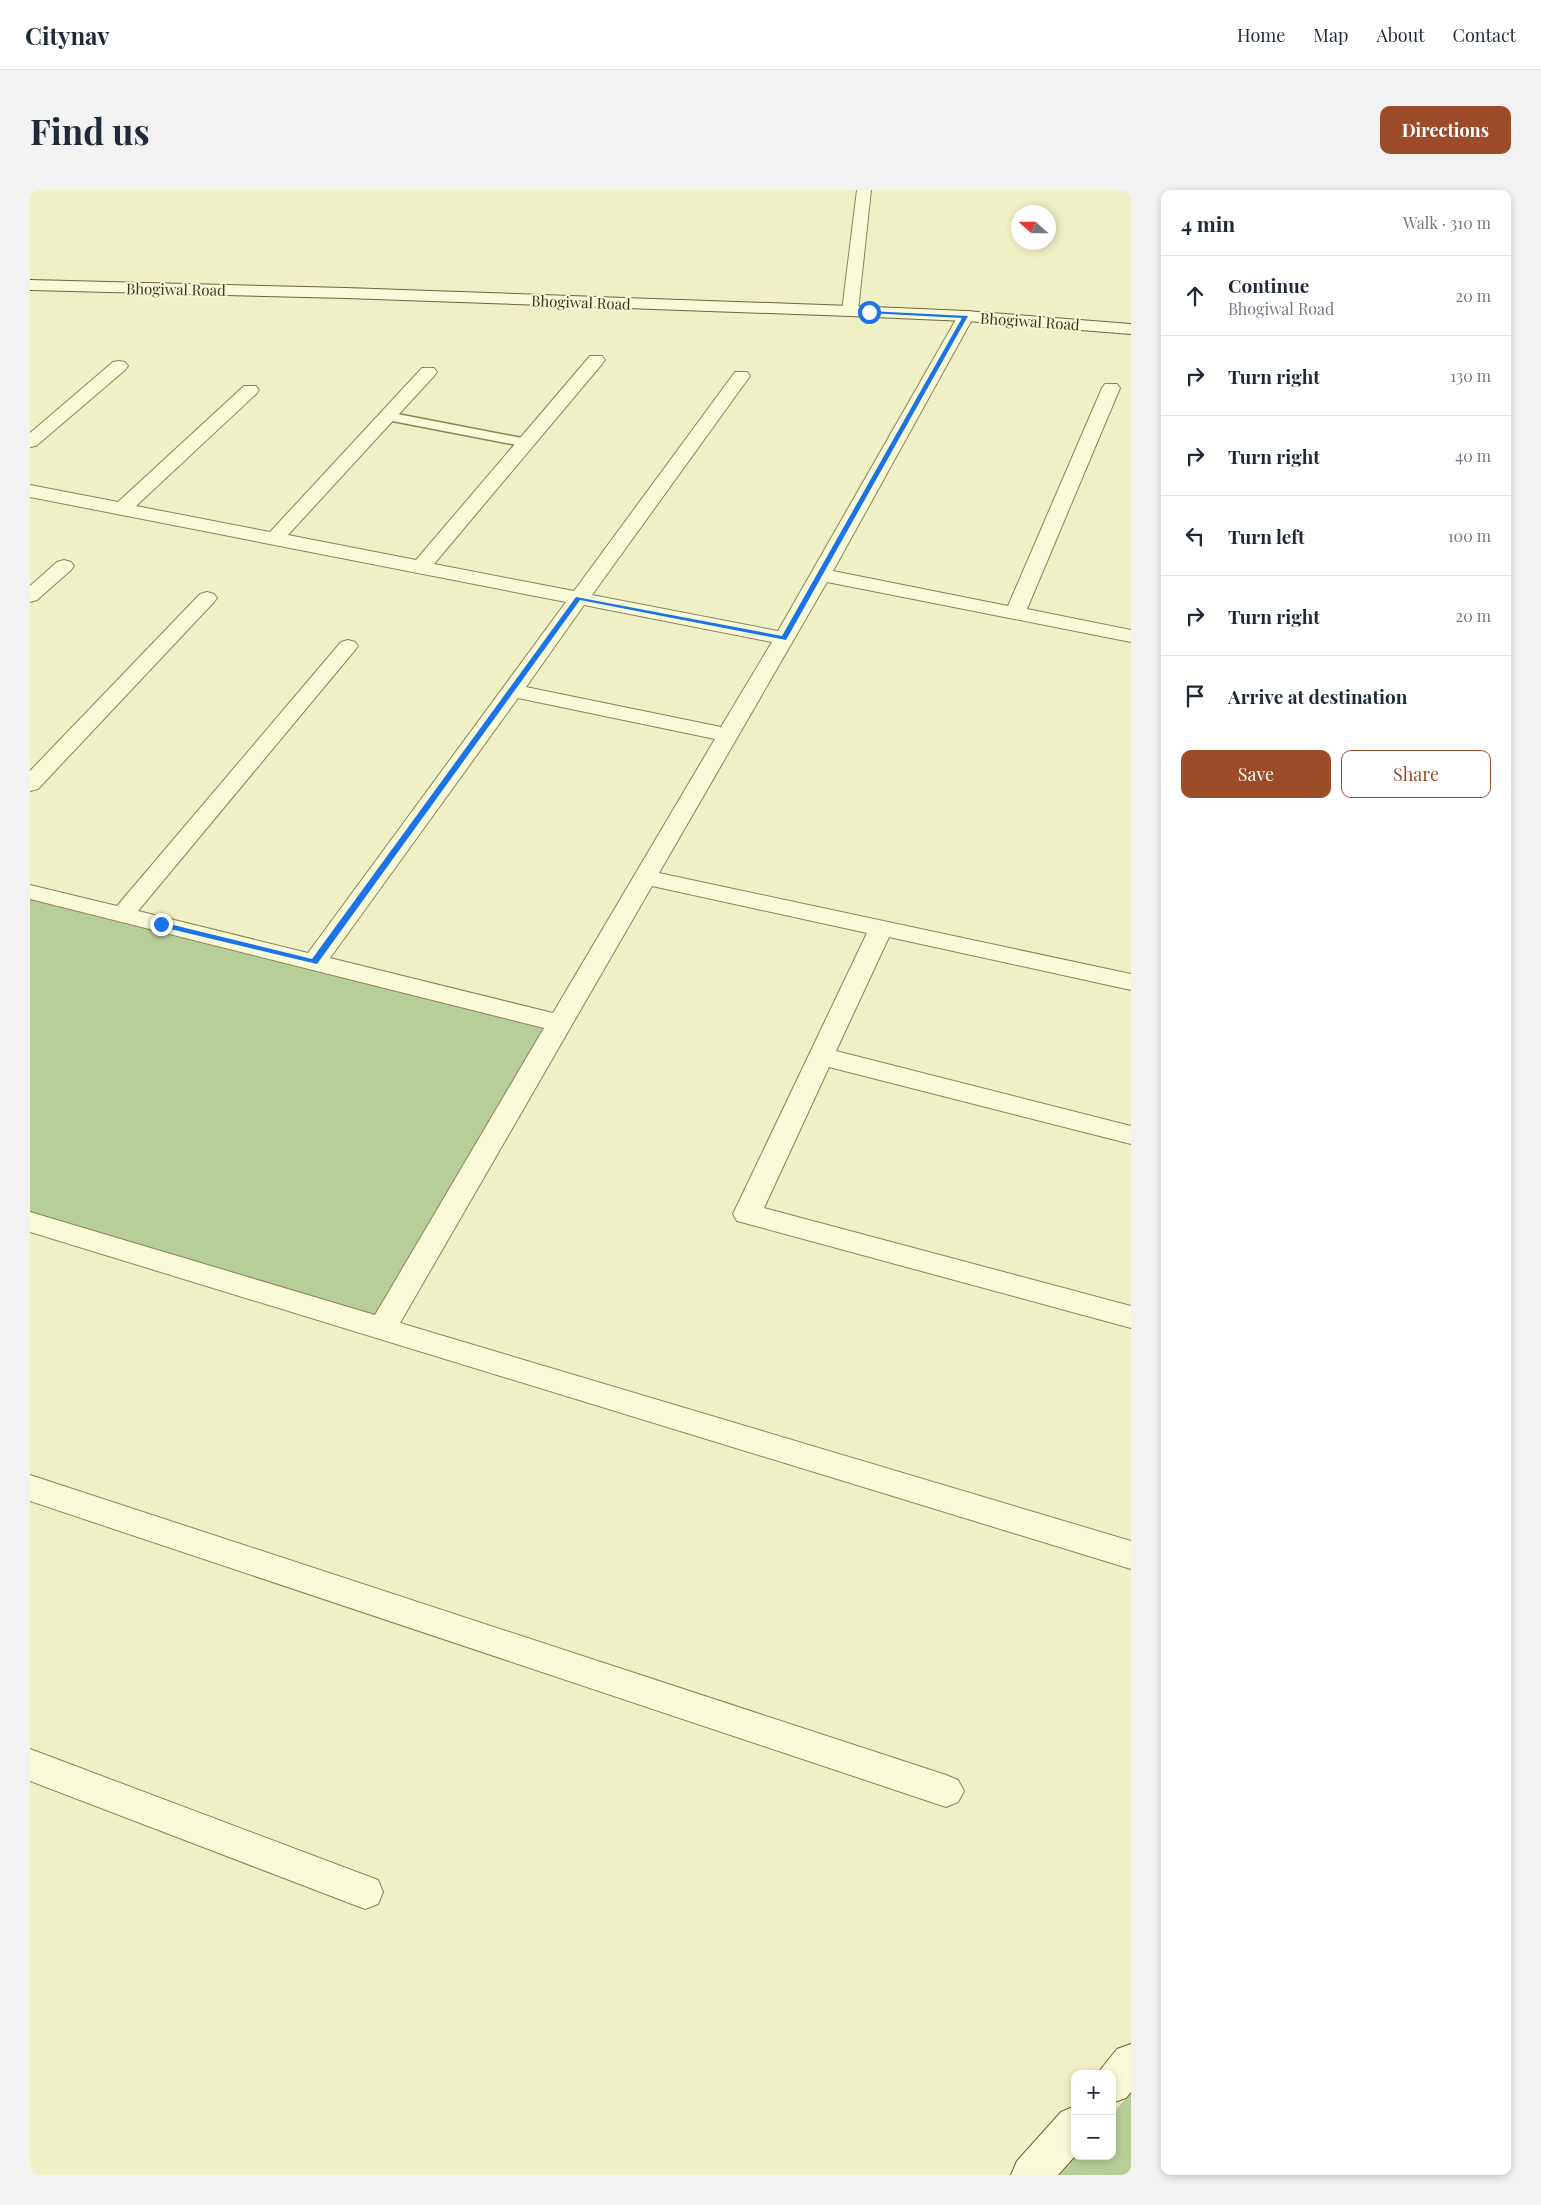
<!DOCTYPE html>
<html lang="en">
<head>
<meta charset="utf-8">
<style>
  body { margin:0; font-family:"Playfair Display",serif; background:#f2f2f3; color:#1f2937 }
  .controls { position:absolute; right:15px; bottom:15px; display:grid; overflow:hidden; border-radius:10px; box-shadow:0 2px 8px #0003 }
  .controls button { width:45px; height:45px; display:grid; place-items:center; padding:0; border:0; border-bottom:1px solid #e0e1e3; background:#fff; color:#1f2937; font:25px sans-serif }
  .compass { position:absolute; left:981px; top:15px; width:45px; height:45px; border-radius:50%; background:#fff; box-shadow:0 2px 8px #0003; rotate:291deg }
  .stop { position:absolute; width:15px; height:15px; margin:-11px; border:4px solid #1a73e8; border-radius:50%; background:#fff }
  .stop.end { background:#1a73e8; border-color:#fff; box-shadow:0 1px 5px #0008 }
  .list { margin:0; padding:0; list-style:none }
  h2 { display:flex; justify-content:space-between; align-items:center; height:65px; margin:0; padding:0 20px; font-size:21px }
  h2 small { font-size:16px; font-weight:400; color:#747a83 }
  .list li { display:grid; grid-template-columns:32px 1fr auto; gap:15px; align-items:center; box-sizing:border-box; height:80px; padding:0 20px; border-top:1px solid #e0e1e3 }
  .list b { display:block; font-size:19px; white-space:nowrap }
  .list p { margin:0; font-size:16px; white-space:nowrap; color:#747a83 }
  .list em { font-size:16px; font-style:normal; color:#747a83 }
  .actions { display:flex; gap:10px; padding:15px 20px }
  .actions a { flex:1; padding:11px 0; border:1px solid #9c4c28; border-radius:10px; text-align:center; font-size:18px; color:#9c4c28 }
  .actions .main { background:#9c4c28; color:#fff }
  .icon { flex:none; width:28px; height:28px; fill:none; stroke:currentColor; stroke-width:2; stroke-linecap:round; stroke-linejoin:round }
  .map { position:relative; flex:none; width:1101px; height:1985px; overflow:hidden; border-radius:10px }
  header { display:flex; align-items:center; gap:30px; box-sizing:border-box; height:70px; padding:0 25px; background:#fff; border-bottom:1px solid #e0e1e3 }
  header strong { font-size:24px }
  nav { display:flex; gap:28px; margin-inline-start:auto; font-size:18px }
  .intro { display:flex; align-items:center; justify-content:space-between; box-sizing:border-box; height:120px; padding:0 30px }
  h1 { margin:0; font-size:35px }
  .button { padding:12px 22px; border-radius:10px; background:#9c4c28; color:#fff; font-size:18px; font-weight:700 }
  main { display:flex; gap:30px; padding:0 30px }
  aside { flex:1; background:#fff; border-radius:10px; box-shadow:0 2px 8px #0003 }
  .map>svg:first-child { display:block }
  .green { fill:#b7ce98 }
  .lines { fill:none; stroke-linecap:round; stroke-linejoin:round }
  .lane-casing { stroke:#8b845a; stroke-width:3 }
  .street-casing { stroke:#8b845a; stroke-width:2 }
  .secondary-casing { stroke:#6d643d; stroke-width:2 }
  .lane { fill:#f9fad8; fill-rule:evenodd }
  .street { fill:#f9fad8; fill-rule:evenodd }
  .secondary { fill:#f9fad8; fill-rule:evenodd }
  .route { fill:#1a73e8 }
  .labels { text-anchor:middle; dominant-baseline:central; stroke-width:4; stroke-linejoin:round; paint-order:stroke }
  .far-street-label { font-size:15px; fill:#3b351e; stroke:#f6f7d4 }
</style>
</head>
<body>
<header>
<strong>Citynav</strong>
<nav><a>Home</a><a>Map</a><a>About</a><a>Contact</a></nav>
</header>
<div class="intro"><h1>Find us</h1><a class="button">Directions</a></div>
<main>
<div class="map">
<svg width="1101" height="1985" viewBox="0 0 1101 1985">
  <rect width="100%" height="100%" fill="#eff0c5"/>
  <!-- green -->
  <g class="green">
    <path d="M0,701L530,833L353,1137L0,1032Z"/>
    <path d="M1101,1903V1985H1028L1045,1966H1082V1924Z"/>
  </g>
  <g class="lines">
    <defs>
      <path id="lane" d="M357,222L497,249L504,253L497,257L352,229L350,226L352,223Z"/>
      <g id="street">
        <path d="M827,0H841L828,121L826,124H814L812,121Z"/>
        <path d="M936,121L942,122L944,126L803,381L978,416L1072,198L1075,194H1087L1090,198L997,419L1101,440V452L797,392L629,683L1101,784V800L859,747L806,861L1101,936V954L799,877L734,1018L1101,1116V1138L707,1031L703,1024L837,743L622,696L370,1133L1101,1351V1379L0,1042V1022L345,1125L514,838L0,709V695L87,716L311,452L318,450L325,452L328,456L325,460L108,721L278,763L536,412L0,307V295L88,312L214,196H226L229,200L226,204L106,316L240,342L392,178H404L407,182L404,186L258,345L386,370L560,166H572L575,170L572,174L404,374L544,401L705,182H717L720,186L562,405L748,441L928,126L930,122ZM554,415L742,452L691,537L496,497ZM488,508L685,549L523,823L300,768Z"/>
        <path d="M89,171L95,172L98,176L95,180L6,256L0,257V243L83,172Z"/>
        <path d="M34,370L41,372L44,376L41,380L7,410L0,412V396L27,372Z"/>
        <path d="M177,402L184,404L187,408L184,412L8,599L0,601V581L170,404Z"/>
        <path d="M0,1285L916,1585L928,1590L934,1601L928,1612L916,1617L0,1311Z"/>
        <path d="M0,1559L348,1690L353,1702L348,1714L335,1719L0,1591Z"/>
      </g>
      <g id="secondary">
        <path d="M0,90L316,98L820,116L936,121L1101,134V144L936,131L820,126L316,108L0,100Z"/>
        <path d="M1101,1854V1902L1096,1908L1082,1913V1884H1067L1087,1859Z"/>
        <path d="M1045,1916V1966L1028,1985H981L987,1971L1031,1922Z"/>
      </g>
    </defs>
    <!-- lane casing -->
    <use href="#lane" class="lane-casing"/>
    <!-- street casing -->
    <use href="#street" class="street-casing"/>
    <!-- secondary casing -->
    <use href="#secondary" class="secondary-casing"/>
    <!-- lane -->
    <use href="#lane" class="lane"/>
    <!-- street -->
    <use href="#street" class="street"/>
    <!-- secondary -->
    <use href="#secondary" class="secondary"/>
  </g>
  <!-- route -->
  <path class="route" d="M839,121L938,126L756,450L550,410L287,774L128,736V732H131L282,769L546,407L752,446L932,128L837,123Z"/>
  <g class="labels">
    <!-- far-street labels -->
    <g class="far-street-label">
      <text transform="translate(146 99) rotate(1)">Bhogiwal Road</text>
      <text transform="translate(551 112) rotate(2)">Bhogiwal Road</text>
      <text transform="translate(1000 131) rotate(4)">Bhogiwal Road</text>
    </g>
  </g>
</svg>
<div class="controls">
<button>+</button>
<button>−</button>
</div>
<svg class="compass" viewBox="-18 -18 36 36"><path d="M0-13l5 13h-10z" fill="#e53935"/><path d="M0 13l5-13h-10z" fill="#747a83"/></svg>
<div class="stop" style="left:839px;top:122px"></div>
<div class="stop end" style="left:131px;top:734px"></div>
</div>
<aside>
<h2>4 min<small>Walk · 310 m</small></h2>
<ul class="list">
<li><svg class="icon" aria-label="ahead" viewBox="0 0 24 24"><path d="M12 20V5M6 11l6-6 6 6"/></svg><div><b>Continue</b><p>Bhogiwal Road</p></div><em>20 m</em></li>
<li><svg class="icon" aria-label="right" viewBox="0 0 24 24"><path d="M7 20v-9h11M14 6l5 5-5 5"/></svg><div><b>Turn right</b></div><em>130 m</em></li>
<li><svg class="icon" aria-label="right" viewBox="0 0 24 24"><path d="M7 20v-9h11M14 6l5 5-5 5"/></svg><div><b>Turn right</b></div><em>40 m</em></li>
<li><svg class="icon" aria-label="left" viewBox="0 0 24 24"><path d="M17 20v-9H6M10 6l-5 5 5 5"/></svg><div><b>Turn left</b></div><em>100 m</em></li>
<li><svg class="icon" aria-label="right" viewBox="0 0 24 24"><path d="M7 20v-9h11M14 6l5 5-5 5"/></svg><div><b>Turn right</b></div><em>20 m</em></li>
<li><svg class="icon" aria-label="arrive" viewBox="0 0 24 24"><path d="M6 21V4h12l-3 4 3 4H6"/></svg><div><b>Arrive at destination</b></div></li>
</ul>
<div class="actions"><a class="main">Save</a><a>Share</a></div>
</aside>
</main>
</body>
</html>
